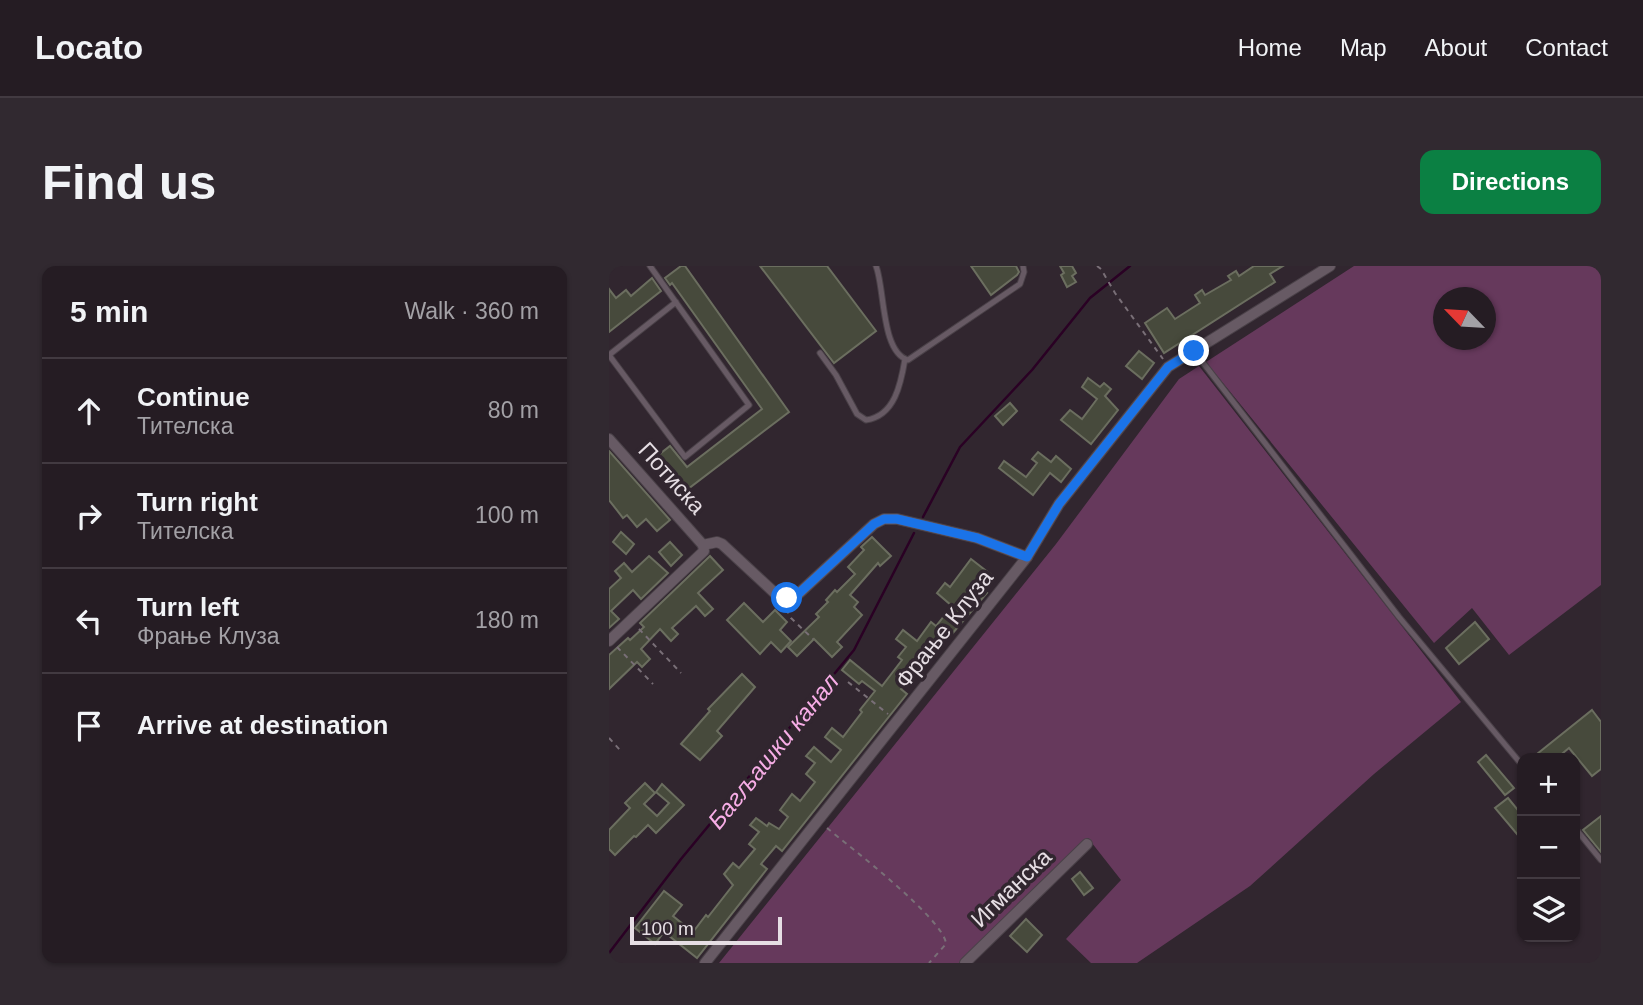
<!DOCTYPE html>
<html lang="en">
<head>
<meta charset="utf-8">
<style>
  body { margin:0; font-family:Helvetica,sans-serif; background:#312930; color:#f1f3f6 }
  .controls { position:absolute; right:21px; bottom:21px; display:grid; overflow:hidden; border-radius:14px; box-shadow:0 2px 5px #0004 }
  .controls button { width:63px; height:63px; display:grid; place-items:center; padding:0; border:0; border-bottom:2px solid #423a41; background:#251c23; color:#f1f3f6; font:35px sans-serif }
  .compass { position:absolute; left:824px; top:21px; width:63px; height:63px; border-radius:50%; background:#251c23; box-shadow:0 2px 5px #0004; rotate:295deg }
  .scale { position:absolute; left:21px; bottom:18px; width:152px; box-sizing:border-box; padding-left:7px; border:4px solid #e6dee4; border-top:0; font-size:19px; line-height:24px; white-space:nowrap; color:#e6dee4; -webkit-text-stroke:5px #31262f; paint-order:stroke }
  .stop { position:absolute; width:21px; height:21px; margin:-16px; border:5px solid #1a73e8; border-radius:50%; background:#fff }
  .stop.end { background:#1a73e8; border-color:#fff; box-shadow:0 2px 7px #0008 }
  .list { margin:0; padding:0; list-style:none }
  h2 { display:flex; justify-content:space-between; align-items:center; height:91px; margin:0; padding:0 28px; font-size:30px }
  h2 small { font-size:23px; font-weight:400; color:#a3a1a6 }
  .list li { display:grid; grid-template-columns:46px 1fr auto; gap:21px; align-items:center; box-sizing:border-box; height:105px; padding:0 28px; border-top:2px solid #423a41 }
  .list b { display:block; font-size:26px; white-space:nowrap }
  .list p { margin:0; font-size:23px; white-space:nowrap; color:#a3a1a6 }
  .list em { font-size:23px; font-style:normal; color:#a3a1a6 }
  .icon { flex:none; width:38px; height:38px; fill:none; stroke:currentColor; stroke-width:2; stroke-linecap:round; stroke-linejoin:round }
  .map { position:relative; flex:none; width:992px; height:697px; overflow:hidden; border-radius:14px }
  header { display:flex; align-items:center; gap:42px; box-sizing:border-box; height:98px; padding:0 35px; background:#251c23; border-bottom:2px solid #423a41 }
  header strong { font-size:33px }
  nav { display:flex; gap:38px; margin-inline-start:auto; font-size:24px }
  .intro { display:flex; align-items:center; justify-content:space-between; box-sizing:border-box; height:168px; padding:0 42px }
  h1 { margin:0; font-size:49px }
  .button { padding:18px 32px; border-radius:14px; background:#0b8043; color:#fff; font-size:24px; font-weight:700 }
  main { display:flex; gap:42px; padding:0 42px }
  aside { flex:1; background:#251c23; border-radius:14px; box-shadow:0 2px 5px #0004 }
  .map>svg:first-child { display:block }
  .green { fill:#66395c; fill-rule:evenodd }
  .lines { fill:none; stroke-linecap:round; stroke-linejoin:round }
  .stream { stroke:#2a0124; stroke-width:2.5 }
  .building { fill:#474a3c; stroke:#6b6e5f; stroke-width:2 }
  .service-casing { stroke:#4a4148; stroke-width:7 }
  .minor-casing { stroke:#4a4148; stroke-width:12 }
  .path { stroke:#796f77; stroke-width:2; stroke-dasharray:5 5; stroke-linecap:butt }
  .service { stroke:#675a64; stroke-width:5 }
  .minor { stroke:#675a64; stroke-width:10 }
  .route { stroke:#1a73e8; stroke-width:9 }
  .labels { text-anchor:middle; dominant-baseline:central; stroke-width:7; stroke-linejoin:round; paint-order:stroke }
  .street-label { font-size:23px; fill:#e6dee4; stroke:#31262f }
  .water-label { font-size:24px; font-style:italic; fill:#f7ade6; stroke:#31262f }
</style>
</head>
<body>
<header>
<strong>Locato</strong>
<nav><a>Home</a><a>Map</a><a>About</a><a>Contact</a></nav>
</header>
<div class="intro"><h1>Find us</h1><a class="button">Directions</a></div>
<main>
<aside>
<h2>5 min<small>Walk · 360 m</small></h2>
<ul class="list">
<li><svg class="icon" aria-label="ahead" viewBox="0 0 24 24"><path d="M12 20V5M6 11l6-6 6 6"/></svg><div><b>Continue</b><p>Тителска</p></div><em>80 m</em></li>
<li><svg class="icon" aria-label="right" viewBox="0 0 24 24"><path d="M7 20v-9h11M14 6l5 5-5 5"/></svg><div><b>Turn right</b><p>Тителска</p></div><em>100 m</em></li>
<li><svg class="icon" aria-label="left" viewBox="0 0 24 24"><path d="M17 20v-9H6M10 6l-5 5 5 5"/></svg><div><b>Turn left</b><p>Фрање Клуза</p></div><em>180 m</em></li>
<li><svg class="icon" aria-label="arrive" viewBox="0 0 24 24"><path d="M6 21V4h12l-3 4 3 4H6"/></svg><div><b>Arrive at destination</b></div></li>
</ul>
</aside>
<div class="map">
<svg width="992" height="697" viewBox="0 0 992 697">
  <rect width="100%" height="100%" fill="#31262f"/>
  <!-- green -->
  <g class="green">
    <path d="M745,0H992V319L900,389L863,342L825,377L597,96ZM834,32H876V74H834Z"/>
    <path d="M590,100L852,436L765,508L641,620L528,697H482L457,673L512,614L479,572L350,697H110L447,278L570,113Z"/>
  </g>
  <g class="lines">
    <!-- stream -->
    <g class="stream">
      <path d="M314,251L351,181L423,104L481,32L521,0"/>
      <path d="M0,687L72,593L245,384L305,267"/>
    </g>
  </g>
  <!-- building -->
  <g class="building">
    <path d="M72,0H76L180,146L75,226L47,191L61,180L78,201L153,143L63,17L61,19L56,12Z"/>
    <path d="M151,0H218L267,65L225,97Z"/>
    <path d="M362,0H407L410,6L408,9L382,29Z"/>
    <path d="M451,0H463L467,7L463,10L467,16L458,21L452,9L455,7Z"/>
    <path d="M645,0H674L661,8L666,16L555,87L536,57L558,42L566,53L591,37L586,29L593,24L596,29L622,14L619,10L627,5L630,10Z"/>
    <path d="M43,12L52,25L0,66V23L7,32L17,24L22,30Z"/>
    <path d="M530,85L545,97L533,113L517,100Z"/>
    <path d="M479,112L491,121L495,117L502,123L496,130L509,144L482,178L452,154L461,144L473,153L488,133L473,121Z"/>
    <path d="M401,137L408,145L394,159L386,150Z"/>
    <path d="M0,185L61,254L48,265L37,253L28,261L18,249L14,252L0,234Z"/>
    <path d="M429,186L442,196L447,190L462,203L452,216L441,207L424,229L390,202L395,195L417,211L428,197L423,193Z"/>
    <path d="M12,266L25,278L17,288L4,276Z"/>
    <path d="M263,271L282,290L271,300L269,297L241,329L249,336L245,341L253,349L228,376L233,381L223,391L205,373L188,390L179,381L210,351L207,348L219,336L217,334L226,324L228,326L246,308L239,301L255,284L252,281Z"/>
    <path d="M61,276L73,289L62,300L50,286Z"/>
    <path d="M40,290L59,307L32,333L24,324L2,345L10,353L0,362V323L12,312L6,305L15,297L23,306Z"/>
    <path d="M101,290L114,304L89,327L104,343L96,350L87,340L63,362L69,368L62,375L51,363L32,383L41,393L33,401L28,396L0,423V389L19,372L21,374L35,361L31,357Z"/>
    <path d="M362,293L385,311L374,324L378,327L343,368L338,364L312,393L302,405L305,407L292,423L298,428L173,585L167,580L152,598L158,603L88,692L55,666L46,678L26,662L55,625L73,639L64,650L84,666L97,649L99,651L124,619L115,608L124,597L130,602L146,583L140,578L150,566L141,559L147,552L158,560L160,557L170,563L179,551L171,544L183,528L191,535L206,516L197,508L206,497L197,490L205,481L222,496L232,484L216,471L223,462L234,471L253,446L251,444L266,425L253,415L250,418L233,404L241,394L273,420L293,394L289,391L297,381L287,373L294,364L308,375L322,356L327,360L343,340L328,327L336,317L341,321Z"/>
    <path d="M135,337L154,356L166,344L178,356L171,364L182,375L172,386L162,376L151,388L118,354Z"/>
    <path d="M866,356L880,373L850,398L837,382Z"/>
    <path d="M133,408L146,421L108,465L113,470L91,494L72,478L101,445L99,443Z"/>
    <path d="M983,444L992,456V503L983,510L960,482L948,492H923Z"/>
    <path d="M877,489L905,522L896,529L869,496Z"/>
    <path d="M36,517L46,527L35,538L48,550L60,537L47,526L53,518L75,539L47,567L39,559L27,571L25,570L6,589L0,583V564L21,542L16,537Z"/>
    <path d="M899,532L913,549V574L886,542Z"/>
    <path d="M992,550V586L974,564Z"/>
    <path d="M471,606L484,622L475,629L463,613Z"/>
    <path d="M417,653L433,669L418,686L401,670Z"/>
  </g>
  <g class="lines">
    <defs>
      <g id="service">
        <path d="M41,0L140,139L76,191L0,89L67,36"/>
        <path d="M267,0C276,23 272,86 299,94L411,18L415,6L414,0"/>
        <path d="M585,85L790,351L913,499"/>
        <path d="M211,87L227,109L248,148L257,154C286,150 292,117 296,93"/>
        <path d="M966,562L992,594"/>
      </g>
      <g id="minor">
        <path d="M0,173L94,279"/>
        <path d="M0,375L95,285L94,279L108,276L113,278L169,330L178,333L187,330L265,258L275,253H288L368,272L418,291"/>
        <path d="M96,697L418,291L450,238L559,101L721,0"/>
        <path d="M356,697L478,578"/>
      </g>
    </defs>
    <!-- service casing -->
    <use href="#service" class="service-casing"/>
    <!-- minor casing -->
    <use href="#minor" class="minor-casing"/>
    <!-- path -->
    <g class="path">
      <path d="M488,0L492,3L506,27L554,93"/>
      <path d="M177,343L182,352L204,373"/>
      <path d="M30,363L72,407"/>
      <path d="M8,381L44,418"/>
      <path d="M239,416L279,448"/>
      <path d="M0,472L11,484"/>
      <path d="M218,562C241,581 336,654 337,678L320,697"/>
    </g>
    <!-- service -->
    <use href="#service" class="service"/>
    <!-- minor -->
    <use href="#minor" class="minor"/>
  </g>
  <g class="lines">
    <!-- route -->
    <path class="route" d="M178,332L187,330L265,258L275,253H288L368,272L418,291L450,238L559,101L585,85"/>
  </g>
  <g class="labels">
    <!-- street labels -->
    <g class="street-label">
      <text transform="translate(63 212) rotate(48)">Потиска</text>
      <text transform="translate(335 363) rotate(-52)">Фрање Клуза</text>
      <text transform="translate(402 622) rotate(-44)">Игманска</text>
    </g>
    <!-- water labels -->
    <g class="water-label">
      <text transform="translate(164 485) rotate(-51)">Багљашки канал</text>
    </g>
  </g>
</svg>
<div class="controls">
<button>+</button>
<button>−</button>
<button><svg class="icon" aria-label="layers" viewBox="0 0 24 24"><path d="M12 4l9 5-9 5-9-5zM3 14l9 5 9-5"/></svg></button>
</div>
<svg class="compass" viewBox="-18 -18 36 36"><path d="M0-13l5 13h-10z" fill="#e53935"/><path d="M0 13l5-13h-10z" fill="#a3a1a6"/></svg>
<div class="scale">100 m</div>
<div class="stop" style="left:178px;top:332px"></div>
<div class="stop end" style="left:585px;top:85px"></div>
</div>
</main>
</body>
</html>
